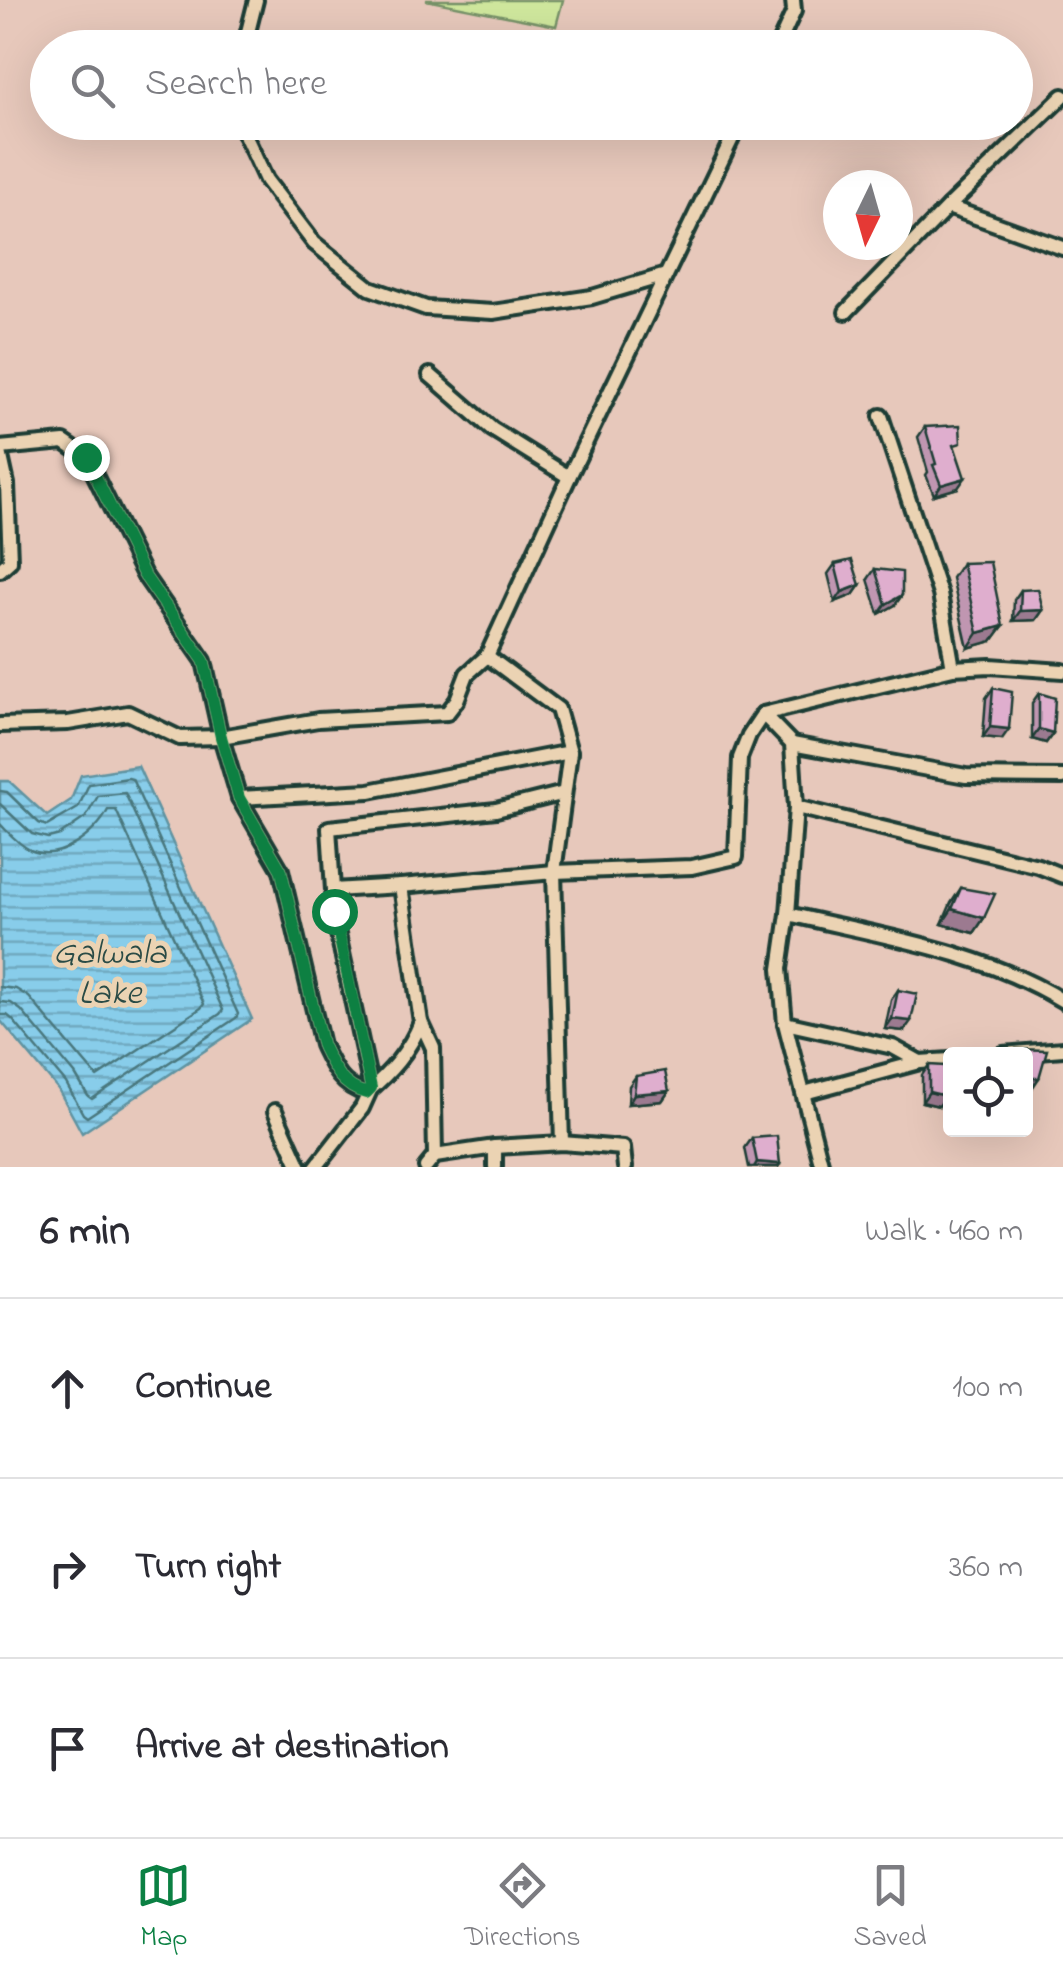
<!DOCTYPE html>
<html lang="en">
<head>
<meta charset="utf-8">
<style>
  body { margin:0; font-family:"Indie Flower",sans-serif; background:#f7f7f7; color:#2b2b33 }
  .controls { position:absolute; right:30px; bottom:30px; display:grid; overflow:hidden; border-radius:10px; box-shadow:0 10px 40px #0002 }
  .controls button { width:90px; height:90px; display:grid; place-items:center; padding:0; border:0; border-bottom:2px solid #e1e1e2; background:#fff; color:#2b2b33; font:50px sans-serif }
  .compass { position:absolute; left:823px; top:170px; width:90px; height:90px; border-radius:50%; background:#fff; box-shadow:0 10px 40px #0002; rotate:185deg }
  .stop { position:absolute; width:30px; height:30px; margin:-22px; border:8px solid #0b8043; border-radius:50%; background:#fff }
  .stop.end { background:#0b8043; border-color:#fff; box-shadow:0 2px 10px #0008 }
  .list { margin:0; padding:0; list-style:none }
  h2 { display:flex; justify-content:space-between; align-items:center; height:130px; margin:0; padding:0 40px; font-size:42px }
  h2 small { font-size:32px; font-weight:400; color:#7c7c81 }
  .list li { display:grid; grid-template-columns:65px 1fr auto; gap:30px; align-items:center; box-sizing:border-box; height:180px; padding:0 40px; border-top:2px solid #e1e1e2 }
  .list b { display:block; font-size:38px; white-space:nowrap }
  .list em { font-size:32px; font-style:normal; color:#7c7c81 }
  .icon { flex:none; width:55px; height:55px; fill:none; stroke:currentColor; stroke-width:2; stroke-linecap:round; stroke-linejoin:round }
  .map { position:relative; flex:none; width:1063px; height:1167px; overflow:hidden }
  .search { position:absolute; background:#fff; box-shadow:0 10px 40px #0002; left:30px; right:30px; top:30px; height:110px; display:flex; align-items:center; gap:25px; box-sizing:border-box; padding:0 35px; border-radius:55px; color:#7c7c81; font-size:38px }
  .sheet { height:670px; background:#fff }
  nav { display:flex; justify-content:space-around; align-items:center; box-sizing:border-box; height:140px; border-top:2px solid #e1e1e2; background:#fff; font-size:28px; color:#7c7c81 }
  nav a { display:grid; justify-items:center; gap:5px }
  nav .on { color:#0b8043 }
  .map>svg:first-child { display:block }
  .garden { fill:#cfe79d; stroke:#779268; stroke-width:2.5 }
  .water { fill:url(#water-rules); stroke:#5e93a1; stroke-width:2.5 }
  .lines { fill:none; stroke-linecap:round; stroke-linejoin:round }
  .shore { stroke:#49777d; stroke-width:2.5 }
  .minor-casing { stroke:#1f3d34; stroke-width:20 }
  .minor { stroke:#ebd3b3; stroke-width:12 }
  .wall { fill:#c096b1; stroke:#1f3d34; stroke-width:2.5 }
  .shaded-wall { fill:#9c7a90; stroke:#1f3d34; stroke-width:2.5 }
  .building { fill:#dfaece; stroke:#1f3d34; stroke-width:2.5 }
  .route { stroke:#0b8043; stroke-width:12 }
  .labels { text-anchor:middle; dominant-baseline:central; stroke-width:10; stroke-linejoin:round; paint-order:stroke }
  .water-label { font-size:35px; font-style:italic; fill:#2a4b46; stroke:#ebd3b3 }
</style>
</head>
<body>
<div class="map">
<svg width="1063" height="1167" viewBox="0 0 1063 1167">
  <defs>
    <pattern id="water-rules" width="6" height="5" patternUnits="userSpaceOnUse" patternTransform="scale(2.5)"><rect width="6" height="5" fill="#88cdea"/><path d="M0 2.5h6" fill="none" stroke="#6fa8be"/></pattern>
  </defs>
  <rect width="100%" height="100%" fill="#e7c8bb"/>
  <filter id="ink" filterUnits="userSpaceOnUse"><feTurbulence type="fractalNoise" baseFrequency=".01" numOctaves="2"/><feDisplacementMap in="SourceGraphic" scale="20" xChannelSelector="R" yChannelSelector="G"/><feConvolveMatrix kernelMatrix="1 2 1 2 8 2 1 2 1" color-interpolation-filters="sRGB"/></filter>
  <g filter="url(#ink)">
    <!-- garden -->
    <path class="garden" d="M426,0H563L556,26Z"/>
    <!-- water -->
    <path class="water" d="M138,766L252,1019L82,1133L58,1089L0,1020V781H9L47,816L71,800L81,775Z"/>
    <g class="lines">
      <!-- shore -->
      <g class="shore">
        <path d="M0,791L7,792L39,823L47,826L78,808L89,784L128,778L132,779L238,1014L236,1018L87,1117L83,1114L66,1083L12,1019L7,1015H0"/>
        <path d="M0,804L32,834L48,838L60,835L86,817L98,796L125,793L223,1010L220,1014L92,1099L88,1096L75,1074L21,1010L11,1003L0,1002"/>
        <path d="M0,824C9,833 18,844 30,850C59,863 96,834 108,810H116L204,1004L201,1008L97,1077L29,997L16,989L0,987"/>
      </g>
      <defs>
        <g id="minor">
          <path d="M244,48L256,0"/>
          <path d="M777,48L794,11L793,0"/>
          <path d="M239,122L266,180L314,243L370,288L426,308L493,312L592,297L666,275"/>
          <path d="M948,207L1063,248"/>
          <path d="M846,312L948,207L1063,96"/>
          <path d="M430,375L492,429L569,477"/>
          <path d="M881,416L940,594L953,668"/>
          <path d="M0,448L64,442L86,457L144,575L204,661L221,737L239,798L281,870L322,1045C332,1066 341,1087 366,1093C390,1073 409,1052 421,1022L401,886L554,872L562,1143"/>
          <path d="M0,452L7,484L10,561L0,570"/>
          <path d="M487,656L569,477L740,122"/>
          <path d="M763,714L792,744L796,807L1038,866L1063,876"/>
          <path d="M763,714L953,668L990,666L1063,671"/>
          <path d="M0,725L68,723L128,713L180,738L221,737L318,720L447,713L457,700L467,674L487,656L558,709L570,752L554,872L692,867L736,857L740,758L749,735L763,714"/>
          <path d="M792,744L966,776L1063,777"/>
          <path d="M239,798L369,791L570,752"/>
          <path d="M796,807L788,914L780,969L785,1023L822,1167"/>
          <path d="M401,886L333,890L329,828L496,810L564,793"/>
          <path d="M788,914C881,936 980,950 1063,1001"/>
          <path d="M421,1022L433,1048L435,1156"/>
          <path d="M785,1023L893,1047L920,1062"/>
          <path d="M1003,1054L1063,1049"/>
          <path d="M804,1093L920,1062L950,1060"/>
          <path d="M275,1111L300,1167"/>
          <path d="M495,1147V1167"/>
          <path d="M316,1167L362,1108L371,1088L333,911V890"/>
          <path d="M426,1167L435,1156L495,1147L562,1143L623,1148L625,1167"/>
        </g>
      </defs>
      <!-- minor casing -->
      <use href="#minor" class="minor-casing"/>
      <!-- minor -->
      <use href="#minor" class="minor"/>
    </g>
    <!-- wall -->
    <g class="wall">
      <path d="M925,427L955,450L958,488L934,495L926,475L928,472L918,437Z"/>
      <path d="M962,563L1003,626L992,641L968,648L952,578Z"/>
      <path d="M835,564L860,585L853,595L835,602L828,574Z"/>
      <path d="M875,569L902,595L895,605L879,614L868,579Z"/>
      <path d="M1021,590L1043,610L1036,620L1013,621L1014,600Z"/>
      <path d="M993,688L1002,739L983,737L986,698Z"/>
      <path d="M1039,693L1053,733L1046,743L1032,739V703Z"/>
      <path d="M961,888L984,918L974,933L942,924L951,903Z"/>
      <path d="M898,990L904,1031L885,1029L891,1000Z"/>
      <path d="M929,1065L946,1096L939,1106L922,1102V1075Z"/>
      <path d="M636,1076L669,1091L662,1101L628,1104L629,1086Z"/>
      <path d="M752,1138L780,1164L778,1167H749L745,1148Z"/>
    </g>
    <!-- shaded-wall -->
    <g class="shaded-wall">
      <path d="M965,478L958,488L934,495L941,485Z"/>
      <path d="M860,585L853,595L835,602L842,592Z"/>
      <path d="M902,595L895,605L879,614L886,604Z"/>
      <path d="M1043,610L1036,620L1013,621L1020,611Z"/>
      <path d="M1003,626L992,641L968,648L978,633Z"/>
      <path d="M990,727L1009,729L1002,739L983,737Z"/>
      <path d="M1039,729L1053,733L1046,743L1032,739Z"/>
      <path d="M952,909L984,918L974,933L942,924Z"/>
      <path d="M892,1019L911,1021L904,1031L885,1029Z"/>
      <path d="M1026,1078H1039L1029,1093H1026Z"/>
      <path d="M669,1091L662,1101L628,1104L634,1094Z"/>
      <path d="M929,1092L946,1096L939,1106L922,1102Z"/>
      <path d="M757,1162L780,1164L778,1167H754Z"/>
    </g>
    <!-- building -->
    <g class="building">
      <path d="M960,425L961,443L954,445L965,478L941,485L933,465L936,464L925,427Z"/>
      <path d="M852,560L860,585L842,592L835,564Z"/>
      <path d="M990,562L1003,626L978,633L962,563Z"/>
      <path d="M875,569L902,572V595L886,604Z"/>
      <path d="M1038,589L1043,610L1020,611L1021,590Z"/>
      <path d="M993,688L1012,692L1009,729L990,727Z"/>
      <path d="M1039,693L1055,698L1053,733L1039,729Z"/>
      <path d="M961,888L995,894L984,918L952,909Z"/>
      <path d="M898,990L917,994L911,1021L892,1019Z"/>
      <path d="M1016,1049L1047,1050L1039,1078H1026V1054H1015Z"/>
      <path d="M929,1065L945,1066L946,1096L929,1092Z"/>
      <path d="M665,1071L669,1091L634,1094L636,1076Z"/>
      <path d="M777,1136L780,1164L757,1162L752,1138Z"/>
    </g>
  </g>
  <g class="lines" filter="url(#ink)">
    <!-- route -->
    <path class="route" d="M86,457L144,575L204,661L221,737L239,798L281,870L322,1045C332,1066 341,1087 366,1093L371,1088L334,911"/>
  </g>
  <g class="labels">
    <!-- water labels -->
    <g class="water-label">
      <text x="110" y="954">Galwala<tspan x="110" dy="40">Lake</tspan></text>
    </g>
  </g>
</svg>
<div class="controls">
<button><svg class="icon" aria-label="locate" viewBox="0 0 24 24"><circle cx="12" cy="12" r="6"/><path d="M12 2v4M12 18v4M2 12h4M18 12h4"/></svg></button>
</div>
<svg class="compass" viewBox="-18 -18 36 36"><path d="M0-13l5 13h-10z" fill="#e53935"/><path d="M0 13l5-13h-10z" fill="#7c7c81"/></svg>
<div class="stop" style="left:334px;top:911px"></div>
<div class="stop end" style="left:86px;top:457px"></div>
<div class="search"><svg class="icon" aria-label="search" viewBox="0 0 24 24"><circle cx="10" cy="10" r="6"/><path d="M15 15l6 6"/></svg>Search here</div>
</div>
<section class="sheet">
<h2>6 min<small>Walk · 460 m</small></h2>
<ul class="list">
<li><svg class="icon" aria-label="ahead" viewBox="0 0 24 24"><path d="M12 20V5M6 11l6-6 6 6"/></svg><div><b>Continue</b></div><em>100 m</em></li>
<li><svg class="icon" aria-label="right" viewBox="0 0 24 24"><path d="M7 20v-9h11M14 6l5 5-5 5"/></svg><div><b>Turn right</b></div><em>360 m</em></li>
<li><svg class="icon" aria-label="arrive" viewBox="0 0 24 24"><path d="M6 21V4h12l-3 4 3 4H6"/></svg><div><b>Arrive at destination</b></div></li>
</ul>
</section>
<nav>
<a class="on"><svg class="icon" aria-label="map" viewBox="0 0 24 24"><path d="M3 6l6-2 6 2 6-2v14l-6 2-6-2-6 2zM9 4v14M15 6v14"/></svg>Map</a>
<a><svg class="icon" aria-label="directions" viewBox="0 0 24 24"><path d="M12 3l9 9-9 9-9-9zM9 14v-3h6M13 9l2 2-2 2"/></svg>Directions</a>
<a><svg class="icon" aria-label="saved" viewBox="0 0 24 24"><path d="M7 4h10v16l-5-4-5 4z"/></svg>Saved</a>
</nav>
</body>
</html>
